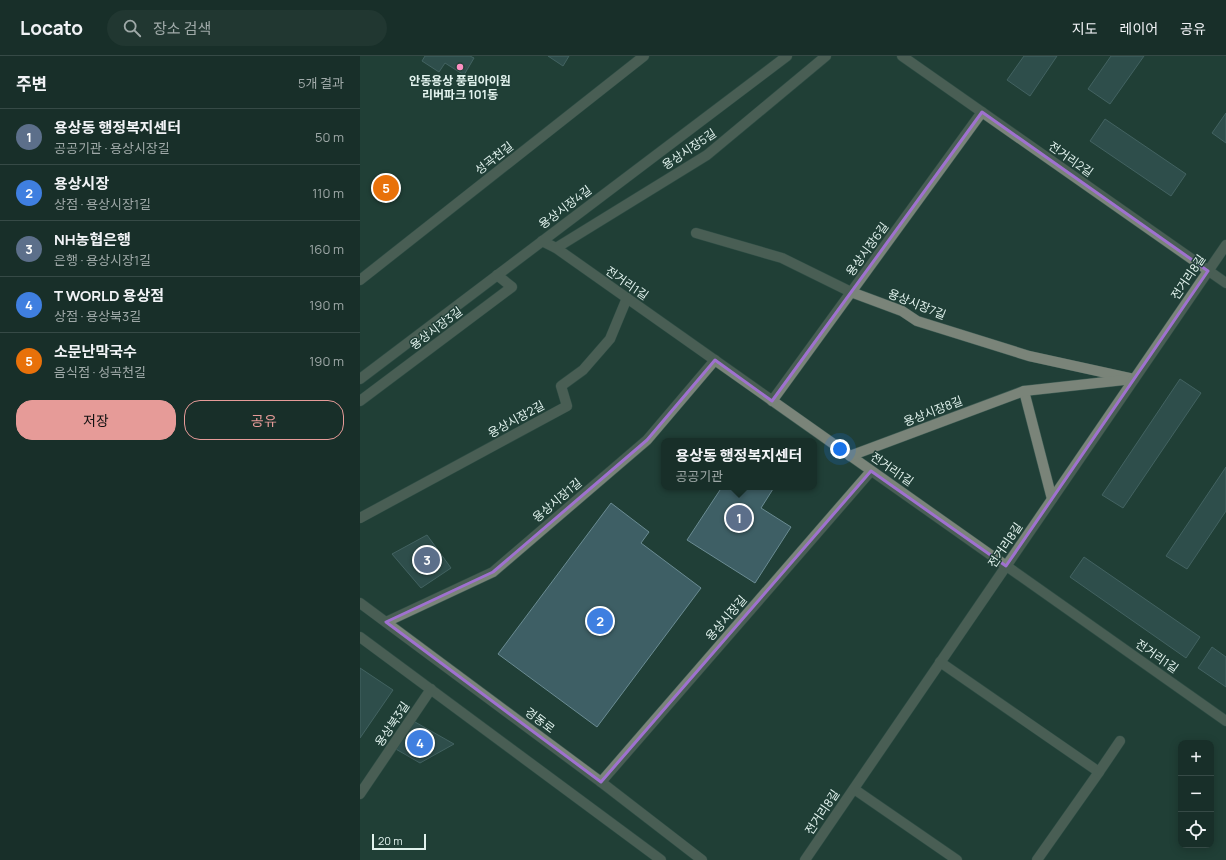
<!DOCTYPE html>
<html lang="ko">
<head>
<meta charset="utf-8">
<style>
  body { margin:0; font-family:Manrope,"Noto Sans KR",sans-serif; background:#213731; color:#f1f3f6 }
  .controls { position:absolute; right:12px; bottom:12px; display:grid; overflow:hidden; border-radius:8px; box-shadow:0 2px 10px #0003 }
  .controls button { width:36px; height:36px; display:grid; place-items:center; padding:0; border:0; border-bottom:1px solid #364a46; background:#182f29; color:#f1f3f6; font:20px sans-serif }
  .scale { position:absolute; left:12px; bottom:10px; width:54px; box-sizing:border-box; padding-left:4px; border:2px solid #e1f2ed; border-top:0; font-size:11px; line-height:14px; white-space:nowrap; color:#e1f2ed; -webkit-text-stroke:3px #203f37; paint-order:stroke }
  .you { position:absolute; left:480px; top:393px; width:14px; height:14px; margin:-10px; border:3px solid #fff; border-radius:50%; background:#1a73e8; box-shadow:0 0 0 6px #1a73e833 }
  .badge { display:grid; place-items:center; width:26px; height:26px; border-radius:50%; background:#e69b98; color:#fff; font-size:13px; font-weight:700 }
  .pin { position:absolute; translate:-50% -50%; border:2px solid #fff; box-shadow:0 1px 4px #0006 }
  .popup { position:absolute; left:301px; top:382px; width:156px; height:52px; box-sizing:border-box; display:grid; place-content:center; border-radius:8px; background:#182f29; filter:drop-shadow(0 1px 3px #0005); font-size:13px; white-space:nowrap; color:#9fa9a8 }
  .popup b { font-size:15px; color:#f1f3f6 }
  .popup::after { content:''; position:absolute; left:50%; top:100%; margin-left:-8px; border:8px solid transparent; border-top-color:#182f29 }
  .list { margin:0; padding:0; list-style:none }
  h2 { display:flex; justify-content:space-between; align-items:center; height:52px; margin:0; padding:0 16px; font-size:17px }
  h2 small { font-size:13px; font-weight:400; color:#9fa9a8 }
  .list li { display:grid; grid-template-columns:26px 1fr auto; gap:12px; align-items:center; box-sizing:border-box; height:56px; padding:0 16px; border-top:1px solid #364a46 }
  .list b { display:block; font-size:15px; white-space:nowrap }
  .list p { margin:0; font-size:13px; white-space:nowrap; color:#9fa9a8 }
  .list em { font-size:13px; font-style:normal; color:#9fa9a8 }
  .actions { display:flex; gap:8px; padding:12px 16px }
  .actions a { flex:1; padding:9px 0; border:1px solid #e69b98; border-radius:16px; text-align:center; font-size:14px; color:#e69b98 }
  .actions .main { background:#e69b98; color:#111 }
  .icon { flex:none; width:22px; height:22px; fill:none; stroke:currentColor; stroke-width:2; stroke-linecap:round; stroke-linejoin:round }
  .map { position:relative; flex:none; width:866px; height:804px; overflow:hidden }
  header { display:flex; align-items:center; gap:24px; box-sizing:border-box; height:56px; padding:0 20px; background:#182f29; border-bottom:1px solid #364a46 }
  header strong { font-size:19px }
  nav { display:flex; gap:22px; margin-inline-start:auto; font-size:14px }
  .search { width:280px; height:36px; background:#213731; display:flex; align-items:center; gap:10px; box-sizing:border-box; padding:0 14px; border-radius:22px; color:#9fa9a8; font-size:15px }
  main { display:flex }
  aside { flex:1; background:#182f29 }
  .map>svg:first-child { display:block }
  .building { fill:#3e5f65; stroke:#6b8c93 }
  .lines { fill:none; stroke-linecap:round; stroke-linejoin:round }
  .minor-casing { stroke:#3f5c54; stroke-width:11 }
  .minor { stroke:#7a8479; stroke-width:10 }
  .marked { fill:none; stroke:#9f71cf; stroke-width:3; stroke-linejoin:round }
  .poi-dot { fill:#fc8fc2; stroke:#203f37; stroke-width:1.5 }
  .labels { text-anchor:middle; dominant-baseline:central; stroke-width:3; stroke-linejoin:round; paint-order:stroke }
  .poi-label { font-size:12px; font-weight:bold; fill:#e1f2ed; stroke:#203f37 }
  .street-label { font-size:12px; fill:#e1f2ed; stroke:#203f37 }
</style>
</head>
<body>
<header>
<strong>Locato</strong>
<div class="search"><svg class="icon" aria-label="search" viewBox="0 0 24 24"><circle cx="10" cy="10" r="6"/><path d="M15 15l6 6"/></svg>장소 검색</div>
<nav><a>지도</a><a>레이어</a><a>공유</a></nav>
</header>
<main>
<aside>
<h2>주변<small>5개 결과</small></h2>
<ul class="list">
<li><span class="badge" style="background:#5c6f8a">1</span><div><b>용상동 행정복지센터</b><p>공공기관 · 용상시장길</p></div><em>50 m</em></li>
<li><span class="badge" style="background:#3f7fe0">2</span><div><b>용상시장</b><p>상점 · 용상시장1길</p></div><em>110 m</em></li>
<li><span class="badge" style="background:#5c6f8a">3</span><div><b>NH농협은행</b><p>은행 · 용상시장1길</p></div><em>160 m</em></li>
<li><span class="badge" style="background:#3f7fe0">4</span><div><b>T WORLD 용상점</b><p>상점 · 용상북3길</p></div><em>190 m</em></li>
<li><span class="badge" style="background:#e8710a">5</span><div><b>소문난막국수</b><p>음식점 · 성곡천길</p></div><em>190 m</em></li>
</ul>
<div class="actions"><a class="main">저장</a><a>공유</a></div>
</aside>
<div class="map">
<svg width="866" height="804" viewBox="0 0 866 804">
  <rect width="100%" height="100%" fill="#203f37"/>
  <!-- building -->
  <g class="building">
    <path d="M65,0H110L114,2L104,19L85,7L79,16L62,5Z"/>
    <path d="M188,0H209L203,10Z"/>
    <path d="M664,0H697L670,40L647,24Z"/>
    <path d="M751,0H784L750,48L728,33Z"/>
    <path d="M866,57V87L852,77Z"/>
    <path d="M745,63L826,118L811,140L730,85Z"/>
    <path d="M820,323L841,337L763,452L742,439Z"/>
    <path d="M866,411V455L827,513L806,500Z"/>
    <path d="M362,431H410L413,433L401,452L431,471L395,527L327,484Z"/>
    <path d="M251,447L289,476L281,487L341,532L237,671L138,598Z"/>
    <path d="M67,479L91,512L61,532L32,498Z"/>
    <path d="M724,501L840,581L826,602L710,521Z"/>
    <path d="M852,591L866,601V631L838,612Z"/>
    <path d="M0,612L33,634L0,682Z"/>
    <path d="M55,666L94,688L60,707L34,692Z"/>
  </g>
  <g class="lines">
    <defs>
      <g id="minor">
        <path d="M542,0L866,227"/>
        <path d="M336,177L422,202L491,236L542,255L557,265L669,300L774,323"/>
        <path d="M182,185L196,192L866,665"/>
        <path d="M196,192L347,99L466,0"/>
        <path d="M0,224L284,0"/>
        <path d="M0,323L427,0"/>
        <path d="M664,335L692,443"/>
        <path d="M0,345L152,231L137,219"/>
        <path d="M412,345L622,56"/>
        <path d="M490,400L664,335L764,324"/>
        <path d="M0,462L207,350L201,330L223,314L250,283L267,242"/>
        <path d="M0,547L241,726L342,804"/>
        <path d="M26,566L133,516L287,384L355,304"/>
        <path d="M0,581L301,804"/>
        <path d="M580,606L739,716L677,804"/>
        <path d="M739,716L760,685"/>
        <path d="M241,726L511,415"/>
        <path d="M494,733L597,804"/>
        <path d="M0,738L71,633"/>
        <path d="M445,804L866,189"/>
      </g>
    </defs>
    <!-- minor casing -->
    <use href="#minor" class="minor-casing"/>
    <!-- minor -->
    <use href="#minor" class="minor"/>
  </g>
  <!-- marked area -->
  <path d="M0 0H866V804H0ZM622,56L848,215L646,510L511,415L241,726L26,566L133,516L287,384L355,304L412,345Z" fill="#203f37" fill-opacity=".55" fill-rule="evenodd"/>
  <path class="marked" d="M622,56L848,215L646,510L511,415L241,726L26,566L133,516L287,384L355,304L412,345Z"/>
  <!-- markers -->
  <circle class="poi-dot" cx="100" cy="11" r="4"/>
  <g class="labels">
    <!-- poi labels -->
    <g class="poi-label">
      <text x="100" y="24">안동용상 풍림아이원<tspan x="100" dy="14">리버파크 101동</tspan></text>
    </g>
    <!-- street labels -->
    <g class="street-label">
      <text transform="translate(329 93) rotate(-34)">용상시장5길</text>
      <text transform="translate(134 102) rotate(-38)">성곡천길</text>
      <text transform="translate(711 103) rotate(35)">전거리2길</text>
      <text transform="translate(205 151) rotate(-37)">용상시장4길</text>
      <text transform="translate(507 193) rotate(-54)">용상시장6길</text>
      <text transform="translate(828 221) rotate(-56)">전거리8길</text>
      <text transform="translate(267 227) rotate(35)">전거리1길</text>
      <text transform="translate(557 248) rotate(22)">용상시장7길</text>
      <text transform="translate(76 272) rotate(-37)">용상시장3길</text>
      <text transform="translate(573 355) rotate(-21)">용상시장8길</text>
      <text transform="translate(156 363) rotate(-29)">용상시장2길</text>
      <text transform="translate(532 413) rotate(35)">전거리1길</text>
      <text transform="translate(197 444) rotate(-40)">용상시장1길</text>
      <text transform="translate(645 489) rotate(-56)">전거리8길</text>
      <text transform="translate(366 562) rotate(-49)">용상시장길</text>
      <text transform="translate(797 600) rotate(35)">전거리1길</text>
      <text transform="translate(180 664) rotate(37)">경동로</text>
      <text transform="translate(32 668) rotate(-56)">용상북3길</text>
      <text transform="translate(462 756) rotate(-56)">전거리8길</text>
    </g>
  </g>
</svg>
<div class="controls">
<button>+</button>
<button>−</button>
<button><svg class="icon" aria-label="locate" viewBox="0 0 24 24"><circle cx="12" cy="12" r="6"/><path d="M12 2v4M12 18v4M2 12h4M18 12h4"/></svg></button>
</div>
<div class="scale">20 m</div>
<div class="you"></div>
<div class="pin badge" style="left:379px;top:462px;background:#5c6f8a">1</div>
<div class="popup"><b>용상동 행정복지센터</b>공공기관</div>
<div class="pin badge" style="left:240px;top:565px;background:#3f7fe0">2</div>
<div class="pin badge" style="left:67px;top:504px;background:#5c6f8a">3</div>
<div class="pin badge" style="left:60px;top:687px;background:#3f7fe0">4</div>
<div class="pin badge" style="left:26px;top:132px;background:#e8710a">5</div>
</div>
</main>
</body>
</html>
